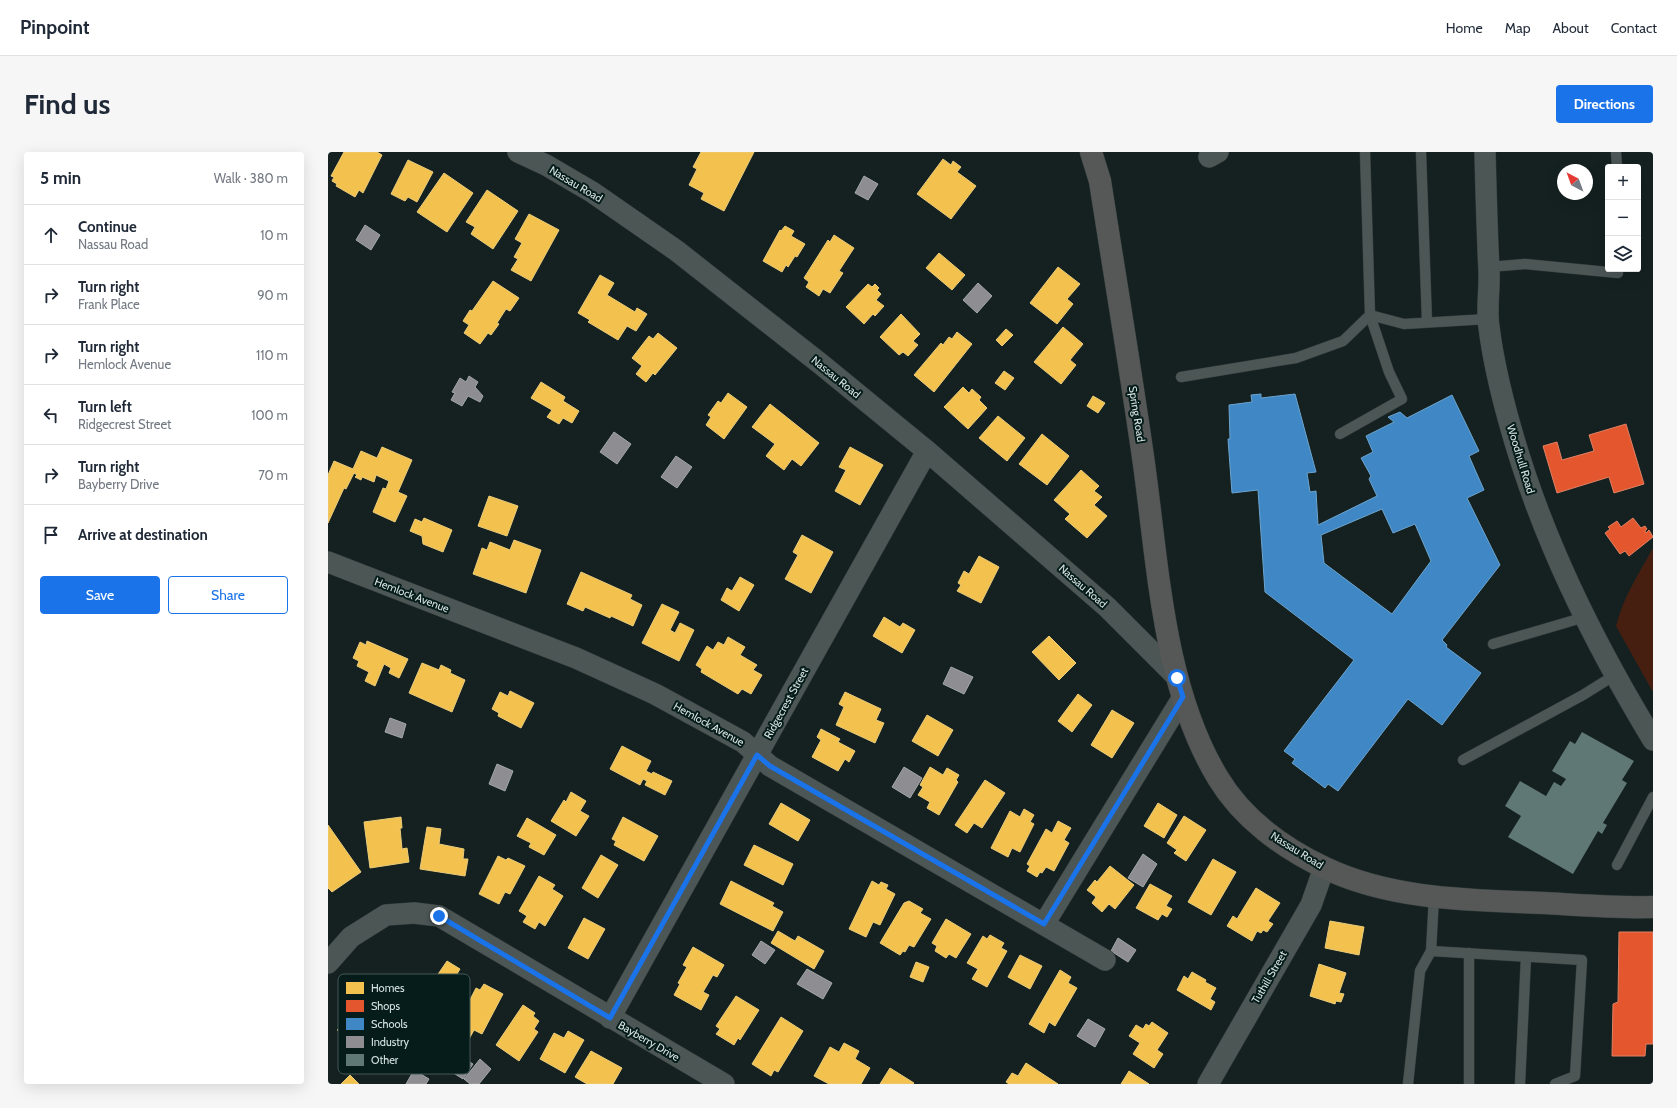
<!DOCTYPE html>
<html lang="en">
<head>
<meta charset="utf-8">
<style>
  body { margin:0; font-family:Cabin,sans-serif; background:#f6f6f7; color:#1f2937 }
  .controls { position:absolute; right:12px; top:12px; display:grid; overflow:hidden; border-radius:4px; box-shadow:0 4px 16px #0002 }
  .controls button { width:36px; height:36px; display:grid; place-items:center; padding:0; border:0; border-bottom:1px solid #e0e1e3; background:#fff; color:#1f2937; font:20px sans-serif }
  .compass { position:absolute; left:1229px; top:12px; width:36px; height:36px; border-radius:50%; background:#fff; box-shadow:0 4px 16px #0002; rotate:319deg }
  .stop { position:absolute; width:12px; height:12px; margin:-9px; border:3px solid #1a73e8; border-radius:50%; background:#fff }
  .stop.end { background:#1a73e8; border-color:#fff; box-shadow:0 1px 4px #0008 }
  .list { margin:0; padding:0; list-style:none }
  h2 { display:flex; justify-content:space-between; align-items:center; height:52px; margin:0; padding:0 16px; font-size:17px }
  h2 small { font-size:13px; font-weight:400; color:#747a83 }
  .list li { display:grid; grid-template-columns:26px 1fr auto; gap:12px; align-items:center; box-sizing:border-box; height:60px; padding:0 16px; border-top:1px solid #e0e1e3 }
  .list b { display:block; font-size:15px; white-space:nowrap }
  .list p { margin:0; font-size:13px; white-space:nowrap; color:#747a83 }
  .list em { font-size:13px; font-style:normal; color:#747a83 }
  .actions { display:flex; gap:8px; padding:12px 16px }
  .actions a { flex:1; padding:9px 0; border:1px solid #1a73e8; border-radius:4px; text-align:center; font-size:14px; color:#1a73e8 }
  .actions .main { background:#1a73e8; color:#fff }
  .icon { flex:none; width:22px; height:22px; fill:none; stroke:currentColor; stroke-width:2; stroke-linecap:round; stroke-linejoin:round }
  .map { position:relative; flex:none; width:1325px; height:932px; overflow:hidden; border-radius:4px }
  header { display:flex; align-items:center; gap:24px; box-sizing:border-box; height:56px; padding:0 20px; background:#fff; border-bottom:1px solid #e0e1e3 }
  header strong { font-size:19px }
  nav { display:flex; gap:22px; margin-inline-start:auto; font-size:14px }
  .intro { display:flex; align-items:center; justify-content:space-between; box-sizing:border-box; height:96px; padding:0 24px }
  h1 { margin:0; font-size:28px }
  .button { padding:10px 18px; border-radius:4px; background:#1a73e8; color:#fff; font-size:14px; font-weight:700 }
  main { display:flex; gap:24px; padding:0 24px }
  aside { flex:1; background:#fff; border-radius:4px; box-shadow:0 4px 16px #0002 }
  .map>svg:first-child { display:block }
  .green { fill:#471f11 }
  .homes { fill:#f2c14e; stroke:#eacc7b }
  .shops { fill:#e4572e; stroke:#e08164 }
  .schools { fill:#3f88c5; stroke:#6da4ce; fill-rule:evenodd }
  .industry { fill:#8d8d92; stroke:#a3a7aa }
  .building { fill:#5f7775 }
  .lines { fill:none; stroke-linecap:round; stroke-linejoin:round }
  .lane-casing { stroke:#353e3d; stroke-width:11 }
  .street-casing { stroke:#353e3d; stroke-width:22 }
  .secondary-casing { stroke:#353e3d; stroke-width:23 }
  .lane { stroke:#4c5655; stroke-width:10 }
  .street { stroke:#4c5655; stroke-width:21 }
  .secondary { stroke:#555856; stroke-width:22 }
  .route { stroke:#1a73e8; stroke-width:5 }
  .labels { text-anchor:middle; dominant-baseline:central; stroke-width:4; stroke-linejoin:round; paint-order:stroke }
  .street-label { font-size:11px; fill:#d7e4e3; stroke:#051c1a }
  .key { fill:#051c1a; stroke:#445856; stroke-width:1 }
  .key-label { font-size:11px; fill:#d7e4e3 }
</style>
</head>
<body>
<header>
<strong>Pinpoint</strong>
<nav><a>Home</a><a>Map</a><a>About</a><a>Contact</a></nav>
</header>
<div class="intro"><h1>Find us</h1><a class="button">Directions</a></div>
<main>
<aside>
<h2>5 min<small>Walk · 380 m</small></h2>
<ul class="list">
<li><svg class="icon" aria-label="ahead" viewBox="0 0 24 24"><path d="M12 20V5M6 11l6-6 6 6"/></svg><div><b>Continue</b><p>Nassau Road</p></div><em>10 m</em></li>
<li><svg class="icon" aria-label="right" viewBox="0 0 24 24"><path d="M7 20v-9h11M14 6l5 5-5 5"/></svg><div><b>Turn right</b><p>Frank Place</p></div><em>90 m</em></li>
<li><svg class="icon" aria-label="right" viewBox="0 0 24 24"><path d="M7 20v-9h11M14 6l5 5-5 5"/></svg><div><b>Turn right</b><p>Hemlock Avenue</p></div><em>110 m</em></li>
<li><svg class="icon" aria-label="left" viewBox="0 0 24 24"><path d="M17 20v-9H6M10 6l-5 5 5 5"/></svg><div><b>Turn left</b><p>Ridgecrest Street</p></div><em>100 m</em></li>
<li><svg class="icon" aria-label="right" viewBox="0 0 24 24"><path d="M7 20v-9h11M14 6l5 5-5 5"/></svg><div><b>Turn right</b><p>Bayberry Drive</p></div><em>70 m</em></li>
<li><svg class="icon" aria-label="arrive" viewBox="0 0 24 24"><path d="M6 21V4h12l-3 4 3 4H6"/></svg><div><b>Arrive at destination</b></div></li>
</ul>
<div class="actions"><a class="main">Save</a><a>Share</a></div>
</aside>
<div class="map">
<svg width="1325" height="932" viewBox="0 0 1325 932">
  <rect width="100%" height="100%" fill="#142120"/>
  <!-- green -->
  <path class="green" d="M1325,396V540L1288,474C1295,446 1311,421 1325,396Z"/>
  <!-- homes -->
  <g class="homes">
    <path d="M16,0H49L54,3L35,41L31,38L27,45L8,34L9,32L4,29L6,25L3,24Z"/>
    <path d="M373,0H426L396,59L373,47L376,41L361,33L369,17L365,15Z"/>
    <path d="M615,7L623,13L625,9L633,15L629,20L648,34L623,67L589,42Z"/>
    <path d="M80,8L105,20L89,50L80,45L77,49L63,42Z"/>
    <path d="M116,21L145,41L119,80L89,60Z"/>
    <path d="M159,38L190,59L165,97L143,82L147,75L138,70Z"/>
    <path d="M201,62L231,78L203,129L183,118L190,107L186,105L194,91L187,87Z"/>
    <path d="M457,74L466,79L463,84L477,92L469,105L467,104L460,115L458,113L454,120L435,109L452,78L453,79Z"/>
    <path d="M506,83L526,96L511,119L515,121L502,141L495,137L491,144L478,135L481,130L476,126L500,88L502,90Z"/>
    <path d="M611,101L637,123L624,138L598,116Z"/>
    <path d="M730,115L752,132L739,147L745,152L729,172L702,151Z"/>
    <path d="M272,123L286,131L279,143L307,160L309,156L319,162L308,179L299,174L290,188L260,170L262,168L250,161Z"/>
    <path d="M165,129L191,146L182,159L178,157L169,171L171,172L163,183L160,181L152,192L136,181L141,173L135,169L142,158L144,159Z"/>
    <path d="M540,132L544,135L547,132L551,136L549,138L553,142L548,148L556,154L547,164L545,162L536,172L518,155Z"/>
    <path d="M573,162L592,182L585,189L590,193L580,204L575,200L571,203L552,185Z"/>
    <path d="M735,175L755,192L742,208L748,213L733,232L706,210Z"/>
    <path d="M678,177L685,183L674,194L668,188Z"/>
    <path d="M629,180L644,192L606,240L586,223L613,191L615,193L621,185L624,187Z"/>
    <path d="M330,181L349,196L327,223L325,221L318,230L308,222L314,214L304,206L321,184L325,187Z"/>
    <path d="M676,219L686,226L677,238L667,231Z"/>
    <path d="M213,230L237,245L235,249L251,259L244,271L235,266L231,272L219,265L224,258L203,246Z"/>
    <path d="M635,235L641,241L644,237L653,245L651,248L659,256L640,277L616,255Z"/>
    <path d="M400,241L419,255L396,287L378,273L383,265L380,263L390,249L393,251Z"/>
    <path d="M765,244L777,251L770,261L759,254Z"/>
    <path d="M442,252L491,291L473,314L464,307L456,318L438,304L447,292L424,275Z"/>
    <path d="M670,264L697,286L679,309L651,286Z"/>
    <path d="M714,282L741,304L719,333L691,312Z"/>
    <path d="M54,295L84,308L70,340L79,344L67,370L45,360L55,336L58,337L61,329L48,323L46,330L34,325L33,328L27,325L29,323L26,321L18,337L16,336L0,371V323L6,309L25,317L33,299L49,306Z"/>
    <path d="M522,295L555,313L532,353L507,339L518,318L511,315Z"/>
    <path d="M753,318L771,334L766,339L774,345L766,353L779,364L759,386L737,367L742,362L726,348Z"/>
    <path d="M161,344L190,354L179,384L150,374Z"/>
    <path d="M96,366L124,378L115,400L95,392L94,384L82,379L87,367L94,370Z"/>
    <path d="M474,383L505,400L483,441L457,427L470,403L465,400Z"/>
    <path d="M186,388L213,398L198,441L145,422L154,396L159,398L162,390L182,398Z"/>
    <path d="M651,404L671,415L653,451L629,439L633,433L630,431L636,419L641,422Z"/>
    <path d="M253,420L304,443L302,447L314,453L305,474L283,464L282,466L257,455L255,459L239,452Z"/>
    <path d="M412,425L426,433L411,459L393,448L399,436L404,439Z"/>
    <path d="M334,452L351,460L342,478L347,481L352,471L366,478L351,509L314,491Z"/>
    <path d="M556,465L572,475L575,471L587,478L574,501L545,484Z"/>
    <path d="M721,484L748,511L731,528L704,500Z"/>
    <path d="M400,485L417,495L412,503L429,513L425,518L434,523L423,542L414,537L410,542L373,520L374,517L368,513L379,494L385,498L390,490L396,493Z"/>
    <path d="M39,489L80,507L71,526L61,521L63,516L56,512L47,534L37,529L41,520L29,514L31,509L25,506L32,490L38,493Z"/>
    <path d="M94,511L111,518L113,513L123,518L122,521L137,528L124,560L81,541Z"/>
    <path d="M182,539L206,551L193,576L170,564L171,561L164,557L172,540L180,544Z"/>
    <path d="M517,540L553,557L548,568L556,571L547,591L508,573L516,555L511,552Z"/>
    <path d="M750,542L764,553L744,580L730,569Z"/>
    <path d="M784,558L806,571L784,606L763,593Z"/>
    <path d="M599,563L625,578L610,604L584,589Z"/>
    <path d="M493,577L512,587L510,590L527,599L521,610L517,607L510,619L484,605L493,588L489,585Z"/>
    <path d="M294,594L323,609L318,619L324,622L325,620L344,629L337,643L317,633L319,629L315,627L312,633L282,617Z"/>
    <path d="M602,615L615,623L619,616L631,623L628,628L630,630L611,663L599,656L602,650L590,643L595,635L592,633Z"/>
    <path d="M657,628L677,641L654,676L646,671L639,681L627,673Z"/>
    <path d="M243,640L258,649L252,659L261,664L248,684L223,669L236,648L238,650Z"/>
    <path d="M453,651L482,668L470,689L441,672Z"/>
    <path d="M830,651L849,663L836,686L816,674Z"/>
    <path d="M696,657L706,663L702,670L706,672L692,700L684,696L680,705L663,696L682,659L692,665Z"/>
    <path d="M856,664L878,678L858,709L846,701L849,698L839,691Z"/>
    <path d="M73,665L74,676H72L74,697L79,696L81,710L42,716L36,670Z"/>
    <path d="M295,665L330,684L316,709L286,693L288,689L284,687Z"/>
    <path d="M199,666L228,683L216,703L201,695L203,691L189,684Z"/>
    <path d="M730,669L743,676L736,688L741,691L726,719L718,715L714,721L712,720L709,725L699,719L702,714L699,712L718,677L724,681Z"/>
    <path d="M0,673L33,720L4,740L0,736Z"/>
    <path d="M99,675L113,677L111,692L136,697L135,707H140L137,724L92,717Z"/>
    <path d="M426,693L465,712L455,733L416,713Z"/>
    <path d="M273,703L290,713L270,746L254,736Z"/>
    <path d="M170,704L178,708L180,706L197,714L182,742L177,740L171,752L151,742Z"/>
    <path d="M885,707L908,720L883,763L860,750Z"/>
    <path d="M782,714L806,733L787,757L781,752L774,760L764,751L768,745L759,738L767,728L769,730Z"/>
    <path d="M211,724L227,733L224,737L235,744L217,774L211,770L207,777L195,770L199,764L191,759Z"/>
    <path d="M403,729L446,751L444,754L455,760L445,779L392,752Z"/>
    <path d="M544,729L551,733L553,730L560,733L558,737L567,742L552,773L545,770L538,785L521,777Z"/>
    <path d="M822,732L844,744L838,754L844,757L839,765L834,762L830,768L808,756Z"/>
    <path d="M928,736L952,751L940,769L945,772L939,780L935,778L933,781L929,779L924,789L899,774L905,764L909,767Z"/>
    <path d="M581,749L595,757L592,761L603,767L586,795L581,793L577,800L575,799L572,803L552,791L576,751Z"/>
    <path d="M256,766L277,777L260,807L240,796Z"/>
    <path d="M618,767L643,782L628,806L621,802L618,806L607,799L609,794L604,791Z"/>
    <path d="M1002,769L1036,775L1031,803L997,796Z"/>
    <path d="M450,779L467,789L470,784L496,799L486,817L443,791Z"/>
    <path d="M662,783L676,791L673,796L679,799L659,835L644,827L650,817L639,811L655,784L659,787Z"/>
    <path d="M365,795L396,813L389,825L385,823L375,840L381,843L373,858L346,843L352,832L350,831L359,815L355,813Z"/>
    <path d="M692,803L714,814L702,837L680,825Z"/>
    <path d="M119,809L132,817L129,822L137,828L120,854L107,845L109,842L100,837Z"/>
    <path d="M588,810L601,815L595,830L582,825Z"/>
    <path d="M991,812L1018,821L1011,841L1016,842L1013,850L1008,849L1007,852L982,844Z"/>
    <path d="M732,818L743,825L740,831L749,836L727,874L721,870L716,881L701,872Z"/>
    <path d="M864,820L878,828L877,830L888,836L882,847L887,850L883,858L849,838L856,824L860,827Z"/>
    <path d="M156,832L175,842L154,882L146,878L140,889L125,881L148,836L152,838Z"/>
    <path d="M408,844L431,858L412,888L410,886L406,893L388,882L392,877L388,874Z"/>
    <path d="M29,850L52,871L28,897L9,878L18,869L14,866Z"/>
    <path d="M195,853L207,861L205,864L211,869L206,877L210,880L191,909L168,893Z"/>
    <path d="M453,865L475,879L450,920L446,918L443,924L424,912Z"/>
    <path d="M824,870L840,881L829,898L835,902L826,916L805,902L812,891L801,884L808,873L815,877L818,872L821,874Z"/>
    <path d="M240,879L256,888L237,921L212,907L226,881L236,886Z"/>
    <path d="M516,891L531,899L527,907L542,916L533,932H501L486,924L502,895L511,900Z"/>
    <path d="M263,899L294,916L285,932H259L247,925Z"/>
    <path d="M698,911L730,932H681L678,930L684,921L690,924Z"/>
    <path d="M562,916L586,931L585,932H552Z"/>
    <path d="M801,919L821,932H793Z"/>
    <path d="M22,923L31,932H13Z"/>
  </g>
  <!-- shops -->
  <g class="shops">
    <path d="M1298,272L1316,332L1286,341L1281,325L1229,341L1215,294L1229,290L1234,308L1266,299L1261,283Z"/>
    <path d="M1305,366L1313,376L1317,374L1319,377L1317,379L1318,381L1321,378L1325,385L1301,404L1297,399L1292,402L1277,381L1282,377L1280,375L1289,369L1293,375Z"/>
    <path d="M1291,780H1325V892H1318L1317,904H1284L1285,852L1290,850Z"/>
  </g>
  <!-- schools -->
  <path class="schools" d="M933,242V246L967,242L988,320L979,321L982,340L988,339L990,373L1049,344L1041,327L1043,324L1033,306L1045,300L1038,284L1066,270L1060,265L1072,260L1079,266L1124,243L1151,299L1141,304L1156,338L1139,346L1172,413L1114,488L1119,493L1118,495L1153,521L1114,573L1080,547L1010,639L1000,632L997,636L964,611L967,607L956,599L1026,508L937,440L930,338L904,341L900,287H902L901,253L924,250L923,243ZM1054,357L1065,381L1087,372L1103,409L1064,462L996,411L993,383Z"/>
  <!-- industry -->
  <g class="industry">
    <path d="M536,24L550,32L540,48L527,41Z"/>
    <path d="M37,73L52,83L43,98L28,88Z"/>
    <path d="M650,131L664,144L649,161L635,148Z"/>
    <path d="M141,224L150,230L147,235L155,244L152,250L140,244L134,254L123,248L127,241L124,240L132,226L138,230Z"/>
    <path d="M286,280L303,292L289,312L272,300Z"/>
    <path d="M348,304L364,315L349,336L333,325Z"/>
    <path d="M623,515L645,525L636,542L615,532Z"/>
    <path d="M62,566L78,572L74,586L57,580Z"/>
    <path d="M169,612L185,619L177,639L161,632Z"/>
    <path d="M576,615L594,626L582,646L564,635Z"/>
    <path d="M815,702L829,712L815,735L800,726Z"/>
    <path d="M790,786L808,798L800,810L783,799Z"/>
    <path d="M433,789L447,798L437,812L424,803Z"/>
    <path d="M479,817L504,831L495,847L469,832Z"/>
    <path d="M760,867L777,877L767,895L749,884Z"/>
    <path d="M129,902L145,912L135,927L119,917Z"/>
    <path d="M152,907L163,917L151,932H142L136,927Z"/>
    <path d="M86,918L101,927L98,932H78Z"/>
  </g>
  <!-- building -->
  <path class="building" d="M1254,580L1306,609L1294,628L1299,631L1275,671L1279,673L1274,682L1270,679L1245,722L1180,685L1193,664L1177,654L1192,629L1218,644L1226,630L1233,634L1238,627L1224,619L1242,589L1247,592Z"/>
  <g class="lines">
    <defs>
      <g id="lane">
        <path d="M1093,0L1099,170"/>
        <path d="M1288,0L1289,15"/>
        <path d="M1161,115L1197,112L1290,121V117"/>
        <path d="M1042,163L1076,172L1160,167"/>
        <path d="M853,225L968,206L1015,189L1042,163L1037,0"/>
        <path d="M1012,282L1074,247L1061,220L1042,163"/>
        <path d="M1165,492L1257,465"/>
        <path d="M1135,608L1255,543L1287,523"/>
        <path d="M1289,713L1325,645"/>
        <path d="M1103,799L1254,808L1247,924L1227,932"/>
        <path d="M1080,932L1092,819L1103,799L1106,745"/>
        <path d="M1141,932V801"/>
        <path d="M1192,932L1198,805"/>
      </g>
      <g id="street">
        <path d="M190,0L218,13L264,40L349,99L494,213L599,299L779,455L849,525"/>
        <path d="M1157,0C1158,40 1159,79 1161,119C1162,137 1158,157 1161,175C1165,208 1173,241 1182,273C1213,385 1265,489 1325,588"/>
        <path d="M881,5L890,0"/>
        <path d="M0,410L248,506L327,542L415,590L442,614L777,808"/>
        <path d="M716,772L855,545"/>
        <path d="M0,811L23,785L58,763L86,761L111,764L396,932"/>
        <path d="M282,866L599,299"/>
        <path d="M880,932L983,753L996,716"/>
      </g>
      <path id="secondary" d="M763,0L772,29C786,119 801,208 814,298C830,405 833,532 890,626C914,666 955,696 997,716C1064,748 1143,748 1216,751C1252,753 1289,756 1325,755"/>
    </defs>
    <!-- lane casing -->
    <use href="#lane" class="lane-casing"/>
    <!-- street casing -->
    <use href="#street" class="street-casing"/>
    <!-- secondary casing -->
    <use href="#secondary" class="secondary-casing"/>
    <!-- lane -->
    <use href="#lane" class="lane"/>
    <!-- street -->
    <use href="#street" class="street"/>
    <!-- secondary -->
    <use href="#secondary" class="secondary"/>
  </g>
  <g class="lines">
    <!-- route -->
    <path class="route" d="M111,764L282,866L429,603L442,614L716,772L855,545L849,526"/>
  </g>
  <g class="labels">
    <!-- street labels -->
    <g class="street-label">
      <text transform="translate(248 32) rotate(31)">Nassau Road</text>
      <text transform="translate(508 225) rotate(39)">Nassau Road</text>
      <text transform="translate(809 262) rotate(81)">Spring Road</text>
      <text transform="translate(1193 307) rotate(73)">Woodhull Road</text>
      <text transform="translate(755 434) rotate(41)">Nassau Road</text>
      <text transform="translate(84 443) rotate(21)">Hemlock Avenue</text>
      <text transform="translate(458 551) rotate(-61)">Ridgecrest Street</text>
      <text transform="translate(381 572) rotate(29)">Hemlock Avenue</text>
      <text transform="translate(969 698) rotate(32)">Nassau Road</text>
      <text transform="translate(941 825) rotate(-60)">Tuthill Street</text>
      <text transform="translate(321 889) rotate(30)">Bayberry Drive</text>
    </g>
  </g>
  <!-- legend -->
  <rect x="10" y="822" width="132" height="100" rx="6" class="key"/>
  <rect x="18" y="830" width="18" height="12" fill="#f2c14e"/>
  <rect x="18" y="848" width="18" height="12" fill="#e4572e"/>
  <rect x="18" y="866" width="18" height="12" fill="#3f88c5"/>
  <rect x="18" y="884" width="18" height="12" fill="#8d8d92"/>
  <rect x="18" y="902" width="18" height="12" fill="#5f7775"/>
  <g class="key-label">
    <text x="43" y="840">Homes</text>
    <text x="43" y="858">Shops</text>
    <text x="43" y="876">Schools</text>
    <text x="43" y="894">Industry</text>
    <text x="43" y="912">Other</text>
  </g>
</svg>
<div class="controls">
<button>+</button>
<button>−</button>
<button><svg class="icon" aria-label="layers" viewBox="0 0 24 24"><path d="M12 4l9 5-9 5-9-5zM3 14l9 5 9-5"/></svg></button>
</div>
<svg class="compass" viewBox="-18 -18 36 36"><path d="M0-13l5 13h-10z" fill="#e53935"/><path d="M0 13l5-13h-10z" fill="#747a83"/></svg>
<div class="stop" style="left:849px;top:526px"></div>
<div class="stop end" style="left:111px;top:764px"></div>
</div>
</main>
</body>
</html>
